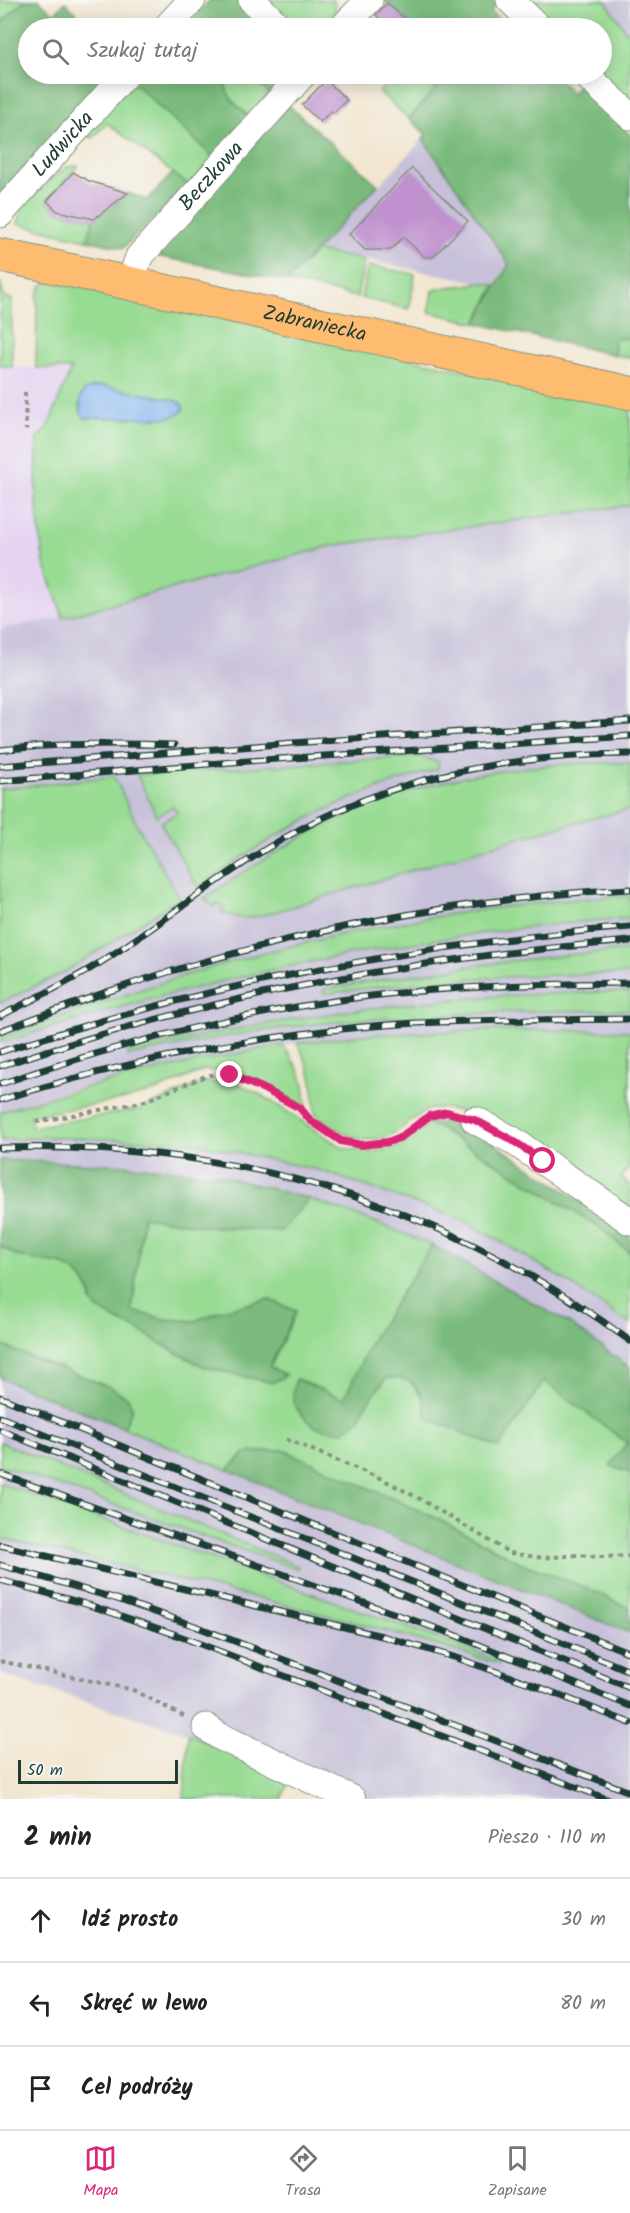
<!DOCTYPE html>
<html lang="pl">
<head>
<meta charset="utf-8">
<style>
  body { margin:0; font-family:Kalam,sans-serif; background:#f2f2f2; color:#222 }
  .scale { position:absolute; left:18px; bottom:15px; width:160px; box-sizing:border-box; padding-left:6px; border:3px solid #1f3d34; border-top:0; font-size:16px; line-height:21px; white-space:nowrap; color:#1f3d34; -webkit-text-stroke:4px #f6f6f2; paint-order:stroke }
  .stop { position:absolute; width:18px; height:18px; margin:-14px; border:4px solid #db2777; border-radius:50%; background:#fff }
  .stop.end { background:#db2777; border-color:#fff; box-shadow:0 2px 6px #0008 }
  .list { margin:0; padding:0; list-style:none }
  h2 { display:flex; justify-content:space-between; align-items:center; height:78px; margin:0; padding:0 24px; font-size:26px }
  h2 small { font-size:20px; font-weight:400; color:#767676 }
  .list li { display:grid; grid-template-columns:39px 1fr auto; gap:18px; align-items:center; box-sizing:border-box; height:84px; padding:0 24px; border-top:2px solid #e0e0e0 }
  .list b { display:block; font-size:22px; white-space:nowrap }
  .list em { font-size:20px; font-style:normal; color:#767676 }
  .icon { flex:none; width:33px; height:33px; fill:none; stroke:currentColor; stroke-width:2; stroke-linecap:round; stroke-linejoin:round }
  .map { position:relative; flex:none; width:630px; height:1799px; overflow:hidden }
  .search { position:absolute; background:#fff; box-shadow:0 3px 15px #0003; left:18px; right:18px; top:18px; height:66px; display:flex; align-items:center; gap:15px; box-sizing:border-box; padding:0 21px; border-radius:33px; color:#767676; font-size:22px }
  .sheet { height:330px; background:#fff }
  nav { display:flex; justify-content:space-around; align-items:center; box-sizing:border-box; height:84px; border-top:2px solid #e0e0e0; background:#fff; font-size:16px; color:#767676 }
  nav a { display:grid; justify-items:center; gap:3px }
  nav .on { color:#db2777 }
  .map>svg:first-child { display:block }
  .built { fill:#e5d3f1 }
  .industrial { fill:#c7c0d9 }
  .green { fill:#98db93; stroke:#5c8c64; stroke-width:1.5; fill-rule:evenodd }
  .forest { fill:#7abb7d; stroke:#4c7c58; stroke-width:1.5 }
  .water { fill:#87b6f2; stroke:#537a93; stroke-width:1.5 }
  .building { fill:#bf91cf }
  .lines { fill:none; stroke-linecap:round; stroke-linejoin:round }
  .minor-casing { stroke:#889282; stroke-width:29 }
  .major-casing { stroke:#889282; stroke-width:35 }
  .path { stroke:#889282; stroke-width:4; stroke-dasharray:4.5 4.5; stroke-linecap:butt }
  .minor { stroke:#fff; stroke-width:27 }
  .major { stroke:#fdbc70; stroke-width:33 }
  .rail-casing { stroke:#1f3d34; stroke-width:7 }
  .rail { stroke:#f6f6f2; stroke-width:4.5; stroke-dasharray:14; stroke-linecap:butt }
  .route { stroke:#db2777; stroke-width:8 }
  .labels { text-anchor:middle; dominant-baseline:central; stroke-width:4.5; stroke-linejoin:round; paint-order:stroke }
  .street-label { font-size:21px; fill:#1f3d34; stroke:#f6f6f2 }
</style>
</head>
<body>
<div class="map">
<svg width="630" height="1799" viewBox="0 0 630 1799">
  <rect width="100%" height="100%" fill="#f6f6f2"/>
  <filter id="ink" filterUnits="userSpaceOnUse"><feTurbulence type="fractalNoise" baseFrequency=".0167" numOctaves="2"/><feDisplacementMap in="SourceGraphic" scale="12" xChannelSelector="R" yChannelSelector="G"/><feConvolveMatrix kernelMatrix="1 2 1 2 8 2 1 2 1" color-interpolation-filters="sRGB"/></filter>
  <filter id="wash" filterUnits="userSpaceOnUse"><feTurbulence type="fractalNoise" baseFrequency=".008" numOctaves="4" result="noise"/><feDisplacementMap in="SourceGraphic" scale="24" xChannelSelector="R" yChannelSelector="G"/><feGaussianBlur stdDeviation="1.35" result="paint"/><feColorMatrix in="noise" values="0 0 0 0 0 0 0 0 0 0 0 0 0 0 0 0 0 1.4 0 .05"/><feComposite in="paint" operator="in"/></filter>
  <g filter="url(#wash)">
    <rect width="100%" height="100%" fill="#f2e6d0"/>
    <!-- built -->
    <path class="built" d="M0,366L71,369L47,429L37,438L36,499L39,529L44,563L63,617L0,629Z"/>
    <!-- industrial -->
    <g class="industrial">
      <path d="M605,0H630V37Z"/>
      <path d="M423,139L509,264L495,285L316,251Z"/>
      <path d="M630,505V1031L500,1030L363,1035L283,1045L199,1060L65,1091L0,1112V629L63,617L335,545Z"/>
      <path d="M49,1137L190,1142L322,1171L466,1221L563,1279L630,1324V1368L570,1324L432,1245L367,1219L309,1199L220,1175L126,1165L0,1160V1140Z"/>
      <path d="M0,1378L630,1633V1799H335L188,1734L0,1674Z"/>
    </g>
    <!-- green -->
    <g class="green">
      <path d="M0,0H25L0,24Z"/>
      <path d="M264,0H334L337,19L331,28H292Z"/>
      <path d="M529,0H605L630,37V101L602,73V28H558Z"/>
      <path d="M215,74H247L269,93L248,116C237,105 226,98 225,81Z"/>
      <path d="M397,74H448L409,119L379,92Z"/>
      <path d="M131,80L214,158L189,185L107,123L93,138L83,134Z"/>
      <path d="M78,166L47,201L57,211L94,219L87,240L18,224L22,204L66,167Z"/>
      <path d="M316,251L364,260L357,297L287,281Z"/>
      <path d="M368,266L415,274L409,309L361,298Z"/>
      <path d="M52,280L630,407V505L335,545L63,617L44,563L39,529L36,499L37,438L47,429L71,369L36,368L37,296L41,286ZM102,386L175,400L85,418L81,413L79,405L91,387Z"/>
      <path d="M0,281L4,297L12,299V367L0,366Z"/>
      <path d="M478,282L495,285L476,323L429,312L433,291C448,284 464,288 478,282Z"/>
      <path d="M630,338V358L615,355L614,339Z"/>
      <path d="M419,756L438,762V769C384,784 332,804 283,832C254,849 226,868 198,888L161,823L177,813L173,806L157,816L137,775Z"/>
      <path d="M630,763V809L532,834L261,916C246,919 235,918 221,912L224,907L217,903L214,907L204,898C250,869 296,837 346,815C434,776 534,760 630,763Z"/>
      <path d="M114,776L137,825L180,898L65,972L0,1003V789Z"/>
      <path d="M630,896V918C413,933 207,978 0,1043V1038C87,1008 174,976 263,953C382,922 507,902 630,896Z"/>
      <path d="M630,950V974C528,974 426,979 325,994L323,990C425,971 527,957 630,950Z"/>
      <path d="M630,992V1010C516,1011 403,1014 289,1027C235,1033 182,1045 128,1056V1052C295,1013 458,992 630,992Z"/>
      <path d="M500,1030L630,1031V1167L621,1177L630,1185V1209C600,1190 570,1172 540,1154C510,1136 477,1110 440,1108C424,1108 417,1117 405,1126C369,1153 346,1136 315,1114C313,1081 313,1073 297,1043L363,1035Z"/>
      <path d="M283,1045C300,1070 305,1076 306,1107L242,1073L204,1070L158,1090L131,1098L30,1116L32,1127L141,1109L205,1082L232,1081L263,1096L343,1148L373,1152L401,1146L428,1124L439,1128L600,1228L630,1253V1324L563,1279L466,1221L322,1171L190,1142L49,1137L0,1140V1112C93,1083 187,1062 283,1045Z"/>
      <path d="M309,1199L367,1219L432,1245L371,1341L344,1400L297,1379L360,1419L365,1406L386,1378C408,1376 412,1381 423,1399L544,1381L627,1443L610,1466L630,1473V1609L589,1589L521,1563L438,1519L283,1450L245,1453L228,1470L124,1428L132,1408L128,1398L112,1388L0,1345V1246C12,1252 22,1257 35,1260C43,1262 51,1262 59,1264C75,1268 91,1285 91,1301L118,1321L137,1329L177,1353L205,1367L249,1378L285,1375L270,1368L296,1312L268,1299L223,1310L195,1321L164,1319L132,1311L143,1216L213,1227L281,1231Z"/>
      <path d="M0,1442L298,1566L297,1569L0,1465Z"/>
      <path d="M0,1483L454,1644L500,1661L499,1664C335,1612 167,1578 0,1538Z"/>
      <path d="M188,1734L291,1779L281,1799H184Z"/>
    </g>
    <!-- forest -->
    <g class="forest">
      <path d="M25,0H39L54,14L65,2L91,28H28V74H110L0,194V24Z"/>
      <path d="M210,0H244L274,28H197L189,22Z"/>
      <path d="M384,0H492L496,3L491,12L508,28H415Z"/>
      <path d="M138,74H215L225,81C226,98 237,105 248,116L214,158L131,80Z"/>
      <path d="M247,74H288L269,93Z"/>
      <path d="M448,74H553L573,93L581,80L630,135V338L614,339L615,355L476,323L509,264L423,139L426,134L409,119Z"/>
      <path d="M288,105L378,185L287,281L151,255Z"/>
      <path d="M173,173L189,185L123,248L87,240L94,219L128,193L147,200Z"/>
      <path d="M452,1121L468,1126L618,1226L630,1236V1253L600,1228L439,1128L428,1124L431,1122Z"/>
      <path d="M0,1160L126,1165L220,1175L309,1199L281,1231L213,1227L143,1217L132,1311L164,1319L195,1321L223,1310L268,1299L296,1311L270,1367L286,1375L272,1383L205,1367L177,1353L137,1329L118,1321L96,1308L91,1301V1292L79,1275L62,1264L36,1261L15,1255L0,1246Z"/>
      <path d="M432,1245L570,1324L630,1368V1473L610,1466L627,1443L544,1381L499,1448L427,1418C422,1392 418,1375 386,1378L365,1406L360,1419L342,1432L315,1427L301,1414L294,1404L293,1391L296,1379L344,1399L371,1341Z"/>
      <path d="M0,1345L112,1388L128,1398L132,1408L124,1428L0,1378Z"/>
      <path d="M283,1450L438,1519L521,1563L589,1589L630,1609V1633L228,1470L245,1453Z"/>
    </g>
    <!-- water -->
    <path class="water" d="M102,386L175,400L183,405V411L175,416L165,418H85L81,413L80,397L85,390Z"/>
    <g id="blocks">
      <!-- building -->
      <g class="building">
        <path d="M387,3L415,28H390L376,15Z"/>
        <path d="M326,80L347,100L333,113L331,111L320,122L302,105Z"/>
        <path d="M412,168L468,221L433,257H425L403,237L391,250H365L349,234Z"/>
        <path d="M73,172L89,181L128,193L94,219L57,211L47,201Z"/>
      </g>
    </g>
  </g>
  <g filter="url(#ink)">
    <use href="#blocks" fill-opacity="0" stroke="#889282" stroke-width="1.5"/>
    <g class="lines">
      <defs>
        <g id="minor">
          <path d="M252,0L280,28"/>
          <path d="M510,0L539,28"/>
          <path d="M166,28L192,0"/>
          <path d="M342,28L369,0"/>
          <path d="M585,74L630,116"/>
          <path id="s1" d="M0,214L126,74"/>
          <path id="s2" d="M130,283L139,257L303,74"/>
          <path d="M475,1120L512,1140L630,1221"/>
          <path d="M206,1727L219,1736L352,1799"/>
        </g>
        <g id="major">
          <path id="s3" d="M0,255L630,393"/>
        </g>
      </defs>
      <!-- minor casing -->
      <use href="#minor" class="minor-casing"/>
      <!-- major casing -->
      <use href="#major" class="major-casing"/>
      <!-- path -->
      <g class="path">
        <path d="M25,392L26,430"/>
        <path d="M36,1122L142,1102L208,1075H230L262,1088L300,1108L310,1120L341,1141L361,1145L388,1142L401,1137L429,1116L446,1112L454,1114"/>
        <path d="M286,1439L384,1480L420,1499L510,1553L543,1558L577,1555L602,1557L630,1556"/>
        <path d="M0,1661L133,1690L185,1717"/>
      </g>
      <!-- minor -->
      <use href="#minor" class="minor"/>
      <!-- major -->
      <use href="#major" class="major"/>
      <defs>
        <g id="rail">
          <path d="M0,750C58,743 115,743 174,745"/>
          <path d="M0,766L292,743L630,721"/>
          <path d="M0,781L233,762L630,736"/>
          <path d="M0,1016C38,997 76,979 112,955C169,918 222,874 281,840C388,777 507,755 630,754"/>
          <path d="M0,1031C62,1008 125,984 189,966C333,924 480,897 630,889"/>
          <path d="M0,1052C204,985 415,944 630,927"/>
          <path d="M0,1066C204,998 416,957 630,941"/>
          <path d="M0,1084C117,1044 239,1013 362,997C451,986 541,984 630,983"/>
          <path d="M0,1100C118,1063 238,1039 361,1027C450,1019 541,1020 630,1019"/>
          <path d="M0,1148C234,1141 441,1201 630,1341"/>
          <path d="M0,1397L630,1653"/>
          <path d="M0,1417L346,1555L630,1671"/>
          <path d="M0,1430L630,1688"/>
          <path d="M0,1474L455,1635L630,1706"/>
          <path d="M0,1545L382,1636L457,1658L526,1682L630,1723"/>
          <path d="M0,1565L117,1599L195,1626L630,1792"/>
          <path d="M0,1580L89,1605L174,1634L607,1799"/>
        </g>
      </defs>
      <!-- rail casing -->
      <use href="#rail" class="rail-casing"/>
      <!-- rail -->
      <use href="#rail" class="rail"/>
    </g>
  </g>
  <g class="lines" filter="url(#ink)">
    <!-- route -->
    <path class="route" d="M230,1075L262,1088L300,1108L310,1120L341,1141L361,1145L388,1142L401,1137L429,1116L447,1112L475,1120L512,1140L543,1161"/>
  </g>
  <g class="labels">
    <!-- street labels -->
    <g class="street-label">
      <text stroke="none"><textPath href="#s1" startOffset="94">Ludwicka</textPath></text>
      <text stroke="none"><textPath href="#s2" startOffset="136">Beczkowa</textPath></text>
      <text stroke="none"><textPath href="#s3" startOffset="322">Zabraniecka</textPath></text>
    </g>
  </g>
</svg>
<div class="scale">50 m</div>
<div class="stop" style="left:543px;top:1161px"></div>
<div class="stop end" style="left:230px;top:1075px"></div>
<div class="search"><svg class="icon" aria-label="search" viewBox="0 0 24 24"><circle cx="10" cy="10" r="6"/><path d="M15 15l6 6"/></svg>Szukaj tutaj</div>
</div>
<section class="sheet">
<h2>2 min<small>Pieszo · 110 m</small></h2>
<ul class="list">
<li><svg class="icon" aria-label="ahead" viewBox="0 0 24 24"><path d="M12 20V5M6 11l6-6 6 6"/></svg><div><b>Idź prosto</b></div><em>30 m</em></li>
<li><svg class="icon" aria-label="left" viewBox="0 0 24 24"><path d="M17 20v-9H6M10 6l-5 5 5 5"/></svg><div><b>Skręć w lewo</b></div><em>80 m</em></li>
<li><svg class="icon" aria-label="arrive" viewBox="0 0 24 24"><path d="M6 21V4h12l-3 4 3 4H6"/></svg><div><b>Cel podróży</b></div></li>
</ul>
</section>
<nav>
<a class="on"><svg class="icon" aria-label="map" viewBox="0 0 24 24"><path d="M3 6l6-2 6 2 6-2v14l-6 2-6-2-6 2zM9 4v14M15 6v14"/></svg>Mapa</a>
<a><svg class="icon" aria-label="directions" viewBox="0 0 24 24"><path d="M12 3l9 9-9 9-9-9zM9 14v-3h6M13 9l2 2-2 2"/></svg>Trasa</a>
<a><svg class="icon" aria-label="saved" viewBox="0 0 24 24"><path d="M7 4h10v16l-5-4-5 4z"/></svg>Zapisane</a>
</nav>
</body>
</html>
